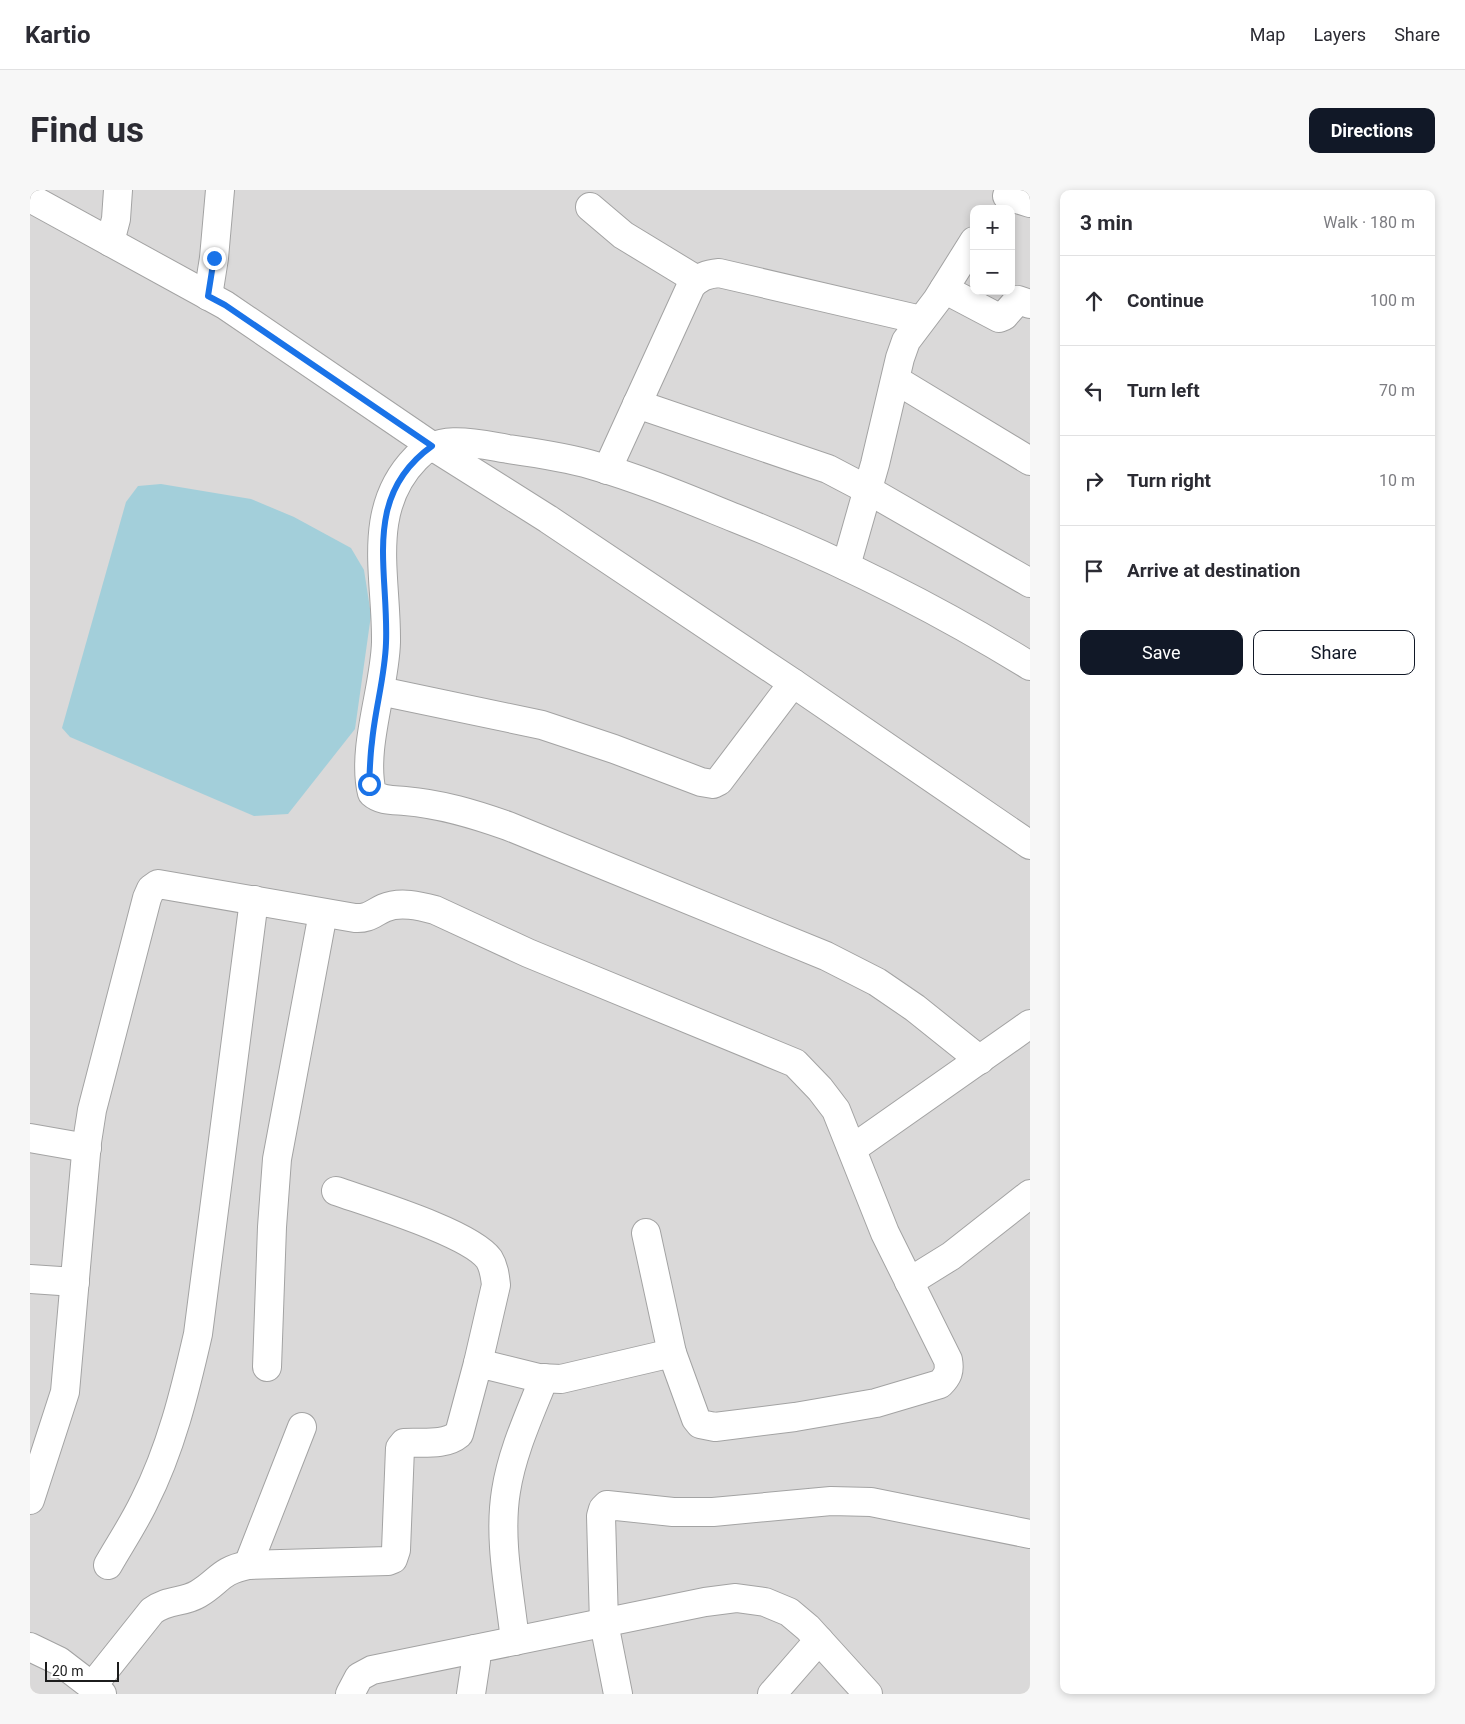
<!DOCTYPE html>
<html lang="en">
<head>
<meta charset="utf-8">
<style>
  body { margin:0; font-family:Roboto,sans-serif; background:#f7f7f7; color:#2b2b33 }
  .controls { position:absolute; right:15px; top:15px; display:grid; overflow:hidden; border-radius:10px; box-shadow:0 2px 8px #0003 }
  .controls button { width:45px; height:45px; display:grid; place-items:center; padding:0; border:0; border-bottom:1px solid #e1e1e2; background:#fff; color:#2b2b33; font:25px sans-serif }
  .scale { position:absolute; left:15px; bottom:12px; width:74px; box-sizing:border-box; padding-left:5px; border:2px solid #1c1c1c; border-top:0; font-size:14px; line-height:18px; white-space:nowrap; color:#1c1c1c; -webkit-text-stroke:4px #fff; paint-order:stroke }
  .stop { position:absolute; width:15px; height:15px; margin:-11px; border:4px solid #1a73e8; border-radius:50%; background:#fff }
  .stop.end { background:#1a73e8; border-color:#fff; box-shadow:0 1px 5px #0008 }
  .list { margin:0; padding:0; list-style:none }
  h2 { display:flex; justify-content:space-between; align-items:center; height:65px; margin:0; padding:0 20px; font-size:21px }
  h2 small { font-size:16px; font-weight:400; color:#7c7c81 }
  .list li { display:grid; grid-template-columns:32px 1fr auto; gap:15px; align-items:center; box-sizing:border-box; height:90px; padding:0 20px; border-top:1px solid #e1e1e2 }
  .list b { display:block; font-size:19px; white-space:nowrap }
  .list em { font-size:16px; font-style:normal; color:#7c7c81 }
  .actions { display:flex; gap:10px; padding:15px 20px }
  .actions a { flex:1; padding:11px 0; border:1px solid #111827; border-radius:10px; text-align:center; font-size:18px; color:#111827 }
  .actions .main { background:#111827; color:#fff }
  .icon { flex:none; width:28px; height:28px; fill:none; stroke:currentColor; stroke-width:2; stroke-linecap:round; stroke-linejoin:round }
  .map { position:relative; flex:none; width:1000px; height:1504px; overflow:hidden; border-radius:10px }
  header { display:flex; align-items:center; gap:30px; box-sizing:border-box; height:70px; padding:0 25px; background:#fff; border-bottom:1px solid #e1e1e2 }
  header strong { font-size:24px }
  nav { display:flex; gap:28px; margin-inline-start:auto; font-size:18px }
  .intro { display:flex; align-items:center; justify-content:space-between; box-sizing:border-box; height:120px; padding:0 30px }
  h1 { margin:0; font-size:35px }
  .button { padding:12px 22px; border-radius:10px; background:#111827; color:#fff; font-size:18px; font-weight:700 }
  main { display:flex; gap:30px; padding:0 30px }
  aside { flex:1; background:#fff; border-radius:10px; box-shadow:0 2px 8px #0003 }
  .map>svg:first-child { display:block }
  .residential { fill:#dad9d9; fill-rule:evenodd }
  .water { fill:#a3cfda }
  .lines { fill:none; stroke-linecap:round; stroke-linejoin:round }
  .minor-casing { stroke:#a3a3a3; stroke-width:30 }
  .minor { stroke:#fff; stroke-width:28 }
  .route { stroke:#1a73e8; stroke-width:6 }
</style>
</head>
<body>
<header>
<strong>Kartio</strong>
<nav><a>Map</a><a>Layers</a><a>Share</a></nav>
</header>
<div class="intro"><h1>Find us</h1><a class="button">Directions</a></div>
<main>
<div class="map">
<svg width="1000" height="1504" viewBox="0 0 1000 1504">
  <rect width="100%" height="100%" fill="#ede9e1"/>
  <!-- residential -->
  <path class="residential" d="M0,0H1000V1504H0ZM944,19H981V101H944Z"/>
  <!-- water -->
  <path class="water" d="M131,294L221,309L264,327L321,358L334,380L341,425L325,539L258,624L224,626L40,547L32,538L96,312L108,296Z"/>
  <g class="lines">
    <defs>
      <g id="minor">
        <path d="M977,6L1000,13"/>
        <path d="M0,8L195,115L402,256L518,329L763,493L1000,655"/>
        <path d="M560,17L593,45L667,90"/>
        <path d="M80,52L86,29L88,0"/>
        <path d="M914,99L969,128L974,126L988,110L1000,114"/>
        <path d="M178,106L184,68L190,0"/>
        <path d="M866,190L1000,271"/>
        <path d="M607,214L798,279L838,300L1000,393"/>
        <path d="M577,280L661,96C669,87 677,84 689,83L891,130"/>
        <path d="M816,376L845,274L870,168L876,151L907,110L944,51"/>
        <path d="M350,501L512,535L584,559L671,592L683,594L689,591L763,493"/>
        <path d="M950,870L885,818L847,792L796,766L478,636C444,624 411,614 375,611C363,610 351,611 342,603C331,559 355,498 356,452C357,387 335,320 386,268C409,243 448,254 478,259C506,263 535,267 562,275C611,289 658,309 705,328C808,369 906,418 1000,476"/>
        <path d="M0,948L57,958"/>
        <path d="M822,959L1000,834"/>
        <path d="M306,1001C340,1013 440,1043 459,1069C464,1077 465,1086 466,1095L448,1173"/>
        <path d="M616,1043L642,1163"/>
        <path d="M0,1089L45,1092"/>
        <path d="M879,1092L921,1066L1000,1004"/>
        <path d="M237,1177L242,1037L247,969L293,723"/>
        <path d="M0,1310L35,1202L57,952L62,920L117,708L121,699L128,694L325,728C338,729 343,723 354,718C370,711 390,716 405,720L498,763L765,873L790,899L806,920L855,1043L918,1170C920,1181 918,1186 910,1194L846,1213L765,1227L685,1237L670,1234L666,1229L642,1163L531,1189L509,1188L448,1173L429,1244C415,1256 392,1252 374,1253L370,1258L366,1360L363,1369L358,1371L218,1375C189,1381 190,1391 168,1404C153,1413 138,1409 122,1421L63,1495"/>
        <path d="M78,1375C90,1354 104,1333 114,1312C141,1259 155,1201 168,1144L224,710"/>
        <path d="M218,1375L272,1237"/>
        <path d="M485,1451C480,1403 468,1350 476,1301C482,1262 499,1226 514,1188"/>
        <path d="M0,1457L29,1471L72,1504"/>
        <path d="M320,1504L329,1487L342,1480L675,1412L706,1408L735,1412L759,1422L778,1438L838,1504"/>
        <path d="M441,1504L446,1471L445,1459"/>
        <path d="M588,1504L574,1433L571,1326L573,1319L577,1315L643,1322H683L801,1311L841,1312L1000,1344"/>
        <path d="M742,1504L789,1450"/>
      </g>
    </defs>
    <!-- minor casing -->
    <use href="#minor" class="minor-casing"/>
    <!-- minor -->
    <use href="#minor" class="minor"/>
  </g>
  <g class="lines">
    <!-- route -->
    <path class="route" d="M184,68L178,106L195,115L402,256C331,307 359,380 356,453C355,486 345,519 342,552C340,566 340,580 339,594"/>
  </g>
</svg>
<div class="controls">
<button>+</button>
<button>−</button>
</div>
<div class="scale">20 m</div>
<div class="stop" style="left:339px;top:594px"></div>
<div class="stop end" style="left:184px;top:68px"></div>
</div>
<aside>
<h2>3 min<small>Walk · 180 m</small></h2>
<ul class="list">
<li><svg class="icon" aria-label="ahead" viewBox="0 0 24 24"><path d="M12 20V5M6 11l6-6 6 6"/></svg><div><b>Continue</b></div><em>100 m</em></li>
<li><svg class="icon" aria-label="left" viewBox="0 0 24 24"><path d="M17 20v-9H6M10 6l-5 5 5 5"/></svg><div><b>Turn left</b></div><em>70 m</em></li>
<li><svg class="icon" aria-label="right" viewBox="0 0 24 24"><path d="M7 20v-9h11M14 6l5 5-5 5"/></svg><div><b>Turn right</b></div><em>10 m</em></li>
<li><svg class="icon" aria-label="arrive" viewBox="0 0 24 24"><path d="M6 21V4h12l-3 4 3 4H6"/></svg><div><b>Arrive at destination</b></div></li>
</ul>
<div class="actions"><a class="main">Save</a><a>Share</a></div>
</aside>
</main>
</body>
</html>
